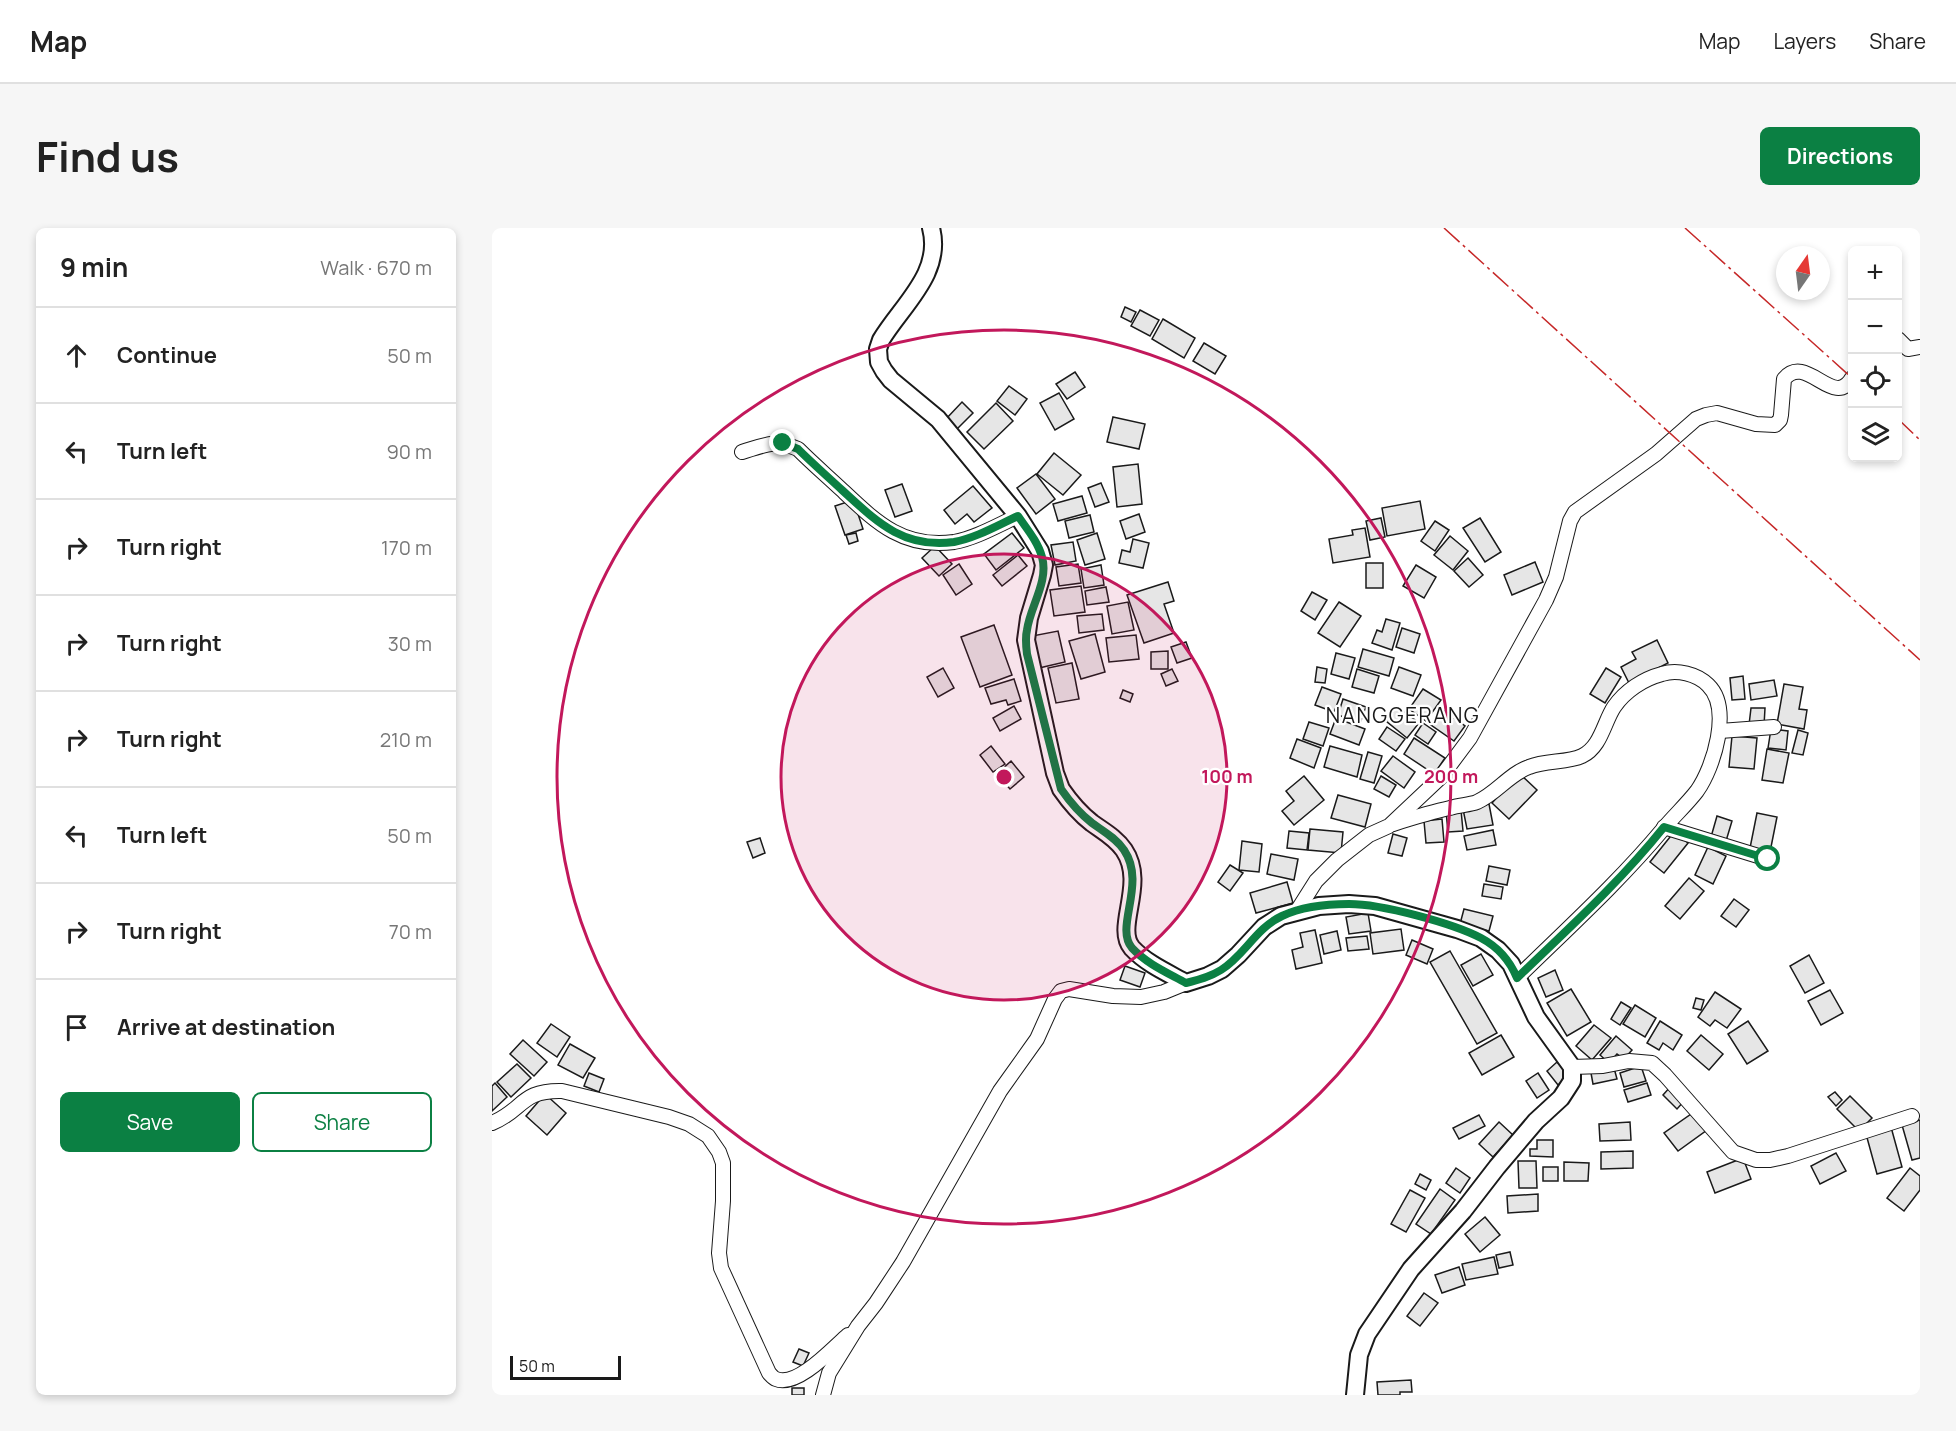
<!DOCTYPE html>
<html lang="en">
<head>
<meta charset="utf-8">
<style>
  body { margin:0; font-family:Manrope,sans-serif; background:#f6f6f6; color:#222 }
  .controls { position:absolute; right:18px; top:18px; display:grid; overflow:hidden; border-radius:9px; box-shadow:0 3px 9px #0003 }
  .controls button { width:54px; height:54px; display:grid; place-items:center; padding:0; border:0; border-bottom:2px solid #e0e0e0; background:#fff; color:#222; font:30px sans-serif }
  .compass { position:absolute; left:1284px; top:18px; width:54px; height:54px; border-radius:50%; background:#fff; box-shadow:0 3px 9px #0003; rotate:14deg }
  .scale { position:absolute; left:18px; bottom:15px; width:111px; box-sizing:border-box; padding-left:6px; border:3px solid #1a1a1a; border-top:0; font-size:16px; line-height:21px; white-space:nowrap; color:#1a1a1a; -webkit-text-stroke:4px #fff; paint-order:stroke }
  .stop { position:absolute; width:18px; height:18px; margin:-14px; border:4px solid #0b8043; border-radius:50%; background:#fff }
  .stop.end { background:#0b8043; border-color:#fff; box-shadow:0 2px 6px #0008 }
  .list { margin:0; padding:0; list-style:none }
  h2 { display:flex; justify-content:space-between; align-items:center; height:78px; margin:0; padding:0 24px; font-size:26px }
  h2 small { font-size:20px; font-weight:400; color:#767676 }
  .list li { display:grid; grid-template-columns:39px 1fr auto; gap:18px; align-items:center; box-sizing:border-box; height:96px; padding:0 24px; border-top:2px solid #e0e0e0 }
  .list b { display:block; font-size:22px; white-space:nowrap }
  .list em { font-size:20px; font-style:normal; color:#767676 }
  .actions { display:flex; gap:12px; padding:18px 24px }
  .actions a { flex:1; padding:14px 0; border:2px solid #0b8043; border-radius:9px; text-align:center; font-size:21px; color:#0b8043 }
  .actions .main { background:#0b8043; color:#fff }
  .icon { flex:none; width:33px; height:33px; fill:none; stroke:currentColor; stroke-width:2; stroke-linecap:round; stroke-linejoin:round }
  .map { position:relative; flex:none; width:1428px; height:1167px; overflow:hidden; border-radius:9px }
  header { display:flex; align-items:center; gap:36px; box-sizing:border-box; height:84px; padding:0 30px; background:#fff; border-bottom:2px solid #e0e0e0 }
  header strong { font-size:28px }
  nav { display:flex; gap:33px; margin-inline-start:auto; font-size:21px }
  .intro { display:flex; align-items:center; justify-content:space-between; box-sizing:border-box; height:144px; padding:0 36px }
  h1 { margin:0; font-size:42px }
  .button { padding:15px 27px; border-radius:9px; background:#0b8043; color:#fff; font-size:21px; font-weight:700 }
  main { display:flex; gap:36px; padding:0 36px }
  aside { flex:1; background:#fff; border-radius:9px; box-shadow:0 3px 9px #0003 }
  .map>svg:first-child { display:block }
  .building { fill:#e6e6e6; stroke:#1a1a1a; stroke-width:1.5 }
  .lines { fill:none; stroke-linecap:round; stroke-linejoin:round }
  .minor-casing { stroke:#1a1a1a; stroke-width:16 }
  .tertiary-casing { stroke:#1a1a1a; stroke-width:20 }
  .minor { stroke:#fff; stroke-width:14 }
  .tertiary { stroke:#fff; stroke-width:16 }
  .power { stroke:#c62828; stroke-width:1.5; stroke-dasharray:21 4.5 3 4.5; stroke-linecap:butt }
  .route { stroke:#0b8043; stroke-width:8 }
  .ring { fill:none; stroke:#c2185b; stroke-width:3 }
  .labels { text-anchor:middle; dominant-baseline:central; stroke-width:4.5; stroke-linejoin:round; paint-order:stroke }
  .quarter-label { font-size:21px; letter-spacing:1.5px; fill:#1a1a1a; stroke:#fff }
  .centre { fill:#c2185b; stroke:#fff; stroke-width:3 }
  .ring-label { font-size:18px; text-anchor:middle; font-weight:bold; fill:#c2185b; stroke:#fff; stroke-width:4.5; stroke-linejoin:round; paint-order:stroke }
</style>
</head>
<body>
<header>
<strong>Map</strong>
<nav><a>Map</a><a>Layers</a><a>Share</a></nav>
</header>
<div class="intro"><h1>Find us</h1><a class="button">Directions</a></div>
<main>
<aside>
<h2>9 min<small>Walk · 670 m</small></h2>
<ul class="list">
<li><svg class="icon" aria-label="ahead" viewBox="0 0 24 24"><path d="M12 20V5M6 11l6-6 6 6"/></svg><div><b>Continue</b></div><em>50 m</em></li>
<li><svg class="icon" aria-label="left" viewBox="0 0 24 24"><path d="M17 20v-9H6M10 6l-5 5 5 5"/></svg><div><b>Turn left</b></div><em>90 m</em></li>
<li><svg class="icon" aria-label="right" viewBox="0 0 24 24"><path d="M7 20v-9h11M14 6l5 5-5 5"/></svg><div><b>Turn right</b></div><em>170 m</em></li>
<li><svg class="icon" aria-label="right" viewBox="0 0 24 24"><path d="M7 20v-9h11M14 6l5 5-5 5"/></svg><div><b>Turn right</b></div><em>30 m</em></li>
<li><svg class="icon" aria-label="right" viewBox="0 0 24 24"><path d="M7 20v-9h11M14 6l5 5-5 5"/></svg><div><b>Turn right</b></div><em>210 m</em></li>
<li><svg class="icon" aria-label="left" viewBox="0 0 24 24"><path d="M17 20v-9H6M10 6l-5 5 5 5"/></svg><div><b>Turn left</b></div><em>50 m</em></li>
<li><svg class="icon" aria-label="right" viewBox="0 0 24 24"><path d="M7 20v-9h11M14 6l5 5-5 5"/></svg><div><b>Turn right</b></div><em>70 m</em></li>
<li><svg class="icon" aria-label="arrive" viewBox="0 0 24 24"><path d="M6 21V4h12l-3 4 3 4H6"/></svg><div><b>Arrive at destination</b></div></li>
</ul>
<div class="actions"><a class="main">Save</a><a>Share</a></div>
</aside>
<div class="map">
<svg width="1428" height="1167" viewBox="0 0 1428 1167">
  <rect width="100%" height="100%" fill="#fff"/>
  <!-- building -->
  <g class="building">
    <path d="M633,79L644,84L639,94L629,89Z"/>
    <path d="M648,82L667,92L658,108L639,98Z"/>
    <path d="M671,91L703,110L692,130L660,111Z"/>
    <path d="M712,115L734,128L723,146L701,133Z"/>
    <path d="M583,144L593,159L575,171L564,156Z"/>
    <path d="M517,158L535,171L523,187L505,173Z"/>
    <path d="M567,165L582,191L563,202L548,175Z"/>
    <path d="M470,174L481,185L465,201L454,191Z"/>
    <path d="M504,175L521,193L492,221L475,204Z"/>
    <path d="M621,189L653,196L647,221L615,214Z"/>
    <path d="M562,225L589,247L571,267L545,246Z"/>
    <path d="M646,236L650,276L625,279L621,239Z"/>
    <path d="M544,246L563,271L544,286L525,260Z"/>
    <path d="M609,255L617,274L603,279L596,260Z"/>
    <path d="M410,256L420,283L403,289L393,262Z"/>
    <path d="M481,258L500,280L482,294L475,286L463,296L452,282Z"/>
    <path d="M590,268L595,285L566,293L561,276Z"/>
    <path d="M358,273L363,277L371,301L353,307L343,278Z"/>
    <path d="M928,273L933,301L895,308L890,280Z"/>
    <path d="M647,286L653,304L634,311L628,293Z"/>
    <path d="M598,287L602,304L577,310L573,293Z"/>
    <path d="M889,290L893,309L878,312L874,293Z"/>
    <path d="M988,290L1009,324L993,334L971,300Z"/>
    <path d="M943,293L957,302L943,323L929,313Z"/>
    <path d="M873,300L878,329L841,335L837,311L861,307L860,302Z"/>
    <path d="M364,305L366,313L357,316L354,307Z"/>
    <path d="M520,305L532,320L504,342L492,326Z"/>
    <path d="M605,305L613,331L593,337L585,312Z"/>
    <path d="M958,308L976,323L961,342L942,327Z"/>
    <path d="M641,311L657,315L651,340L627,335L630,322L638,324Z"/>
    <path d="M581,314L584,333L563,337L559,317Z"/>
    <path d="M443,318L460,336L447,348L430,330Z"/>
    <path d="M526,327L535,338L510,358L501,347Z"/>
    <path d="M976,330L991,347L977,359L962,343Z"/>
    <path d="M1043,334L1051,354L1020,367L1012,347Z"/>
    <rect x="874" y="335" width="17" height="25"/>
    <path d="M467,336L480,356L464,367L451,347Z"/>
    <path d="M586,336L589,355L567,358L564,339Z"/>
    <path d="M609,337L612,357L592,360L589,341Z"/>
    <path d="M924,337L944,349L932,370L911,358Z"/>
    <path d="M676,354L682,373L672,376L682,405L652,415L635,367Z"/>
    <path d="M589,358L593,384L562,388L558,362Z"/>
    <path d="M614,359L617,374L595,377L593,363Z"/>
    <path d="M820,364L835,372L823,392L809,383Z"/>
    <path d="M636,374L642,402L620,406L615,378Z"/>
    <path d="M847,374L869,388L848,419L826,405Z"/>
    <path d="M610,386L612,402L587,405L585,388Z"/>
    <path d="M894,391L908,395L900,422L880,415L885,402L890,404Z"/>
    <path d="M502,397L520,447L488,459L469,409Z"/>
    <path d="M910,400L928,406L922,425L904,419Z"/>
    <path d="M566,403L573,434L547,440L540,408Z"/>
    <path d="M603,406L613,444L589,451L577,413Z"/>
    <path d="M644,407L647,431L617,434L614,410Z"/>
    <path d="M1165,412L1176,435L1137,455L1129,439L1144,431L1140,424Z"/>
    <path d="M694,414L700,430L685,435L679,419Z"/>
    <path d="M871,421L902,430L897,448L866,439Z"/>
    <path d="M676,423V441H659V424Z"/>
    <path d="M844,425L863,430L857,451L839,446Z"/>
    <path d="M580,435L587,471L564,475L556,440Z"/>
    <path d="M825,439L835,441L833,455L823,454Z"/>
    <path d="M907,439L929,447L921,468L899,460Z"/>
    <path d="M451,440L462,460L446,469L435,449Z"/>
    <path d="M1114,440L1129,449L1113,475L1098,466Z"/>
    <path d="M680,441L686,453L674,458L669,446Z"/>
    <path d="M865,441L887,448L882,465L860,459Z"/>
    <path d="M1251,448L1253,471L1240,472L1238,450Z"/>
    <path d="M522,451L529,473L516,477L514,472L499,476L493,460Z"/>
    <path d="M1282,452L1285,468L1259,472L1257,456Z"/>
    <path d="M1292,456L1311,459L1307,481L1315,482L1312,501L1285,496Z"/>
    <path d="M830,459L849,466L842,484L823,477Z"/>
    <path d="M931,461L949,472L934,493L917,481Z"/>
    <path d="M631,462L641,466L638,474L628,470Z"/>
    <path d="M851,471L874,479L868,495L846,487Z"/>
    <path d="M522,478L529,491L508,503L501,490Z"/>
    <path d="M905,478L927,495L915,510L894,493Z"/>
    <path d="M1259,480H1273L1272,498L1257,497Z"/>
    <path d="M950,481L973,498L962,513L939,497Z"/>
    <path d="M844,490L873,501L867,517L838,506Z"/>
    <path d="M817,494L837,500L831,518L811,511Z"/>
    <path d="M931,495L944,504L936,516L923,507Z"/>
    <path d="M895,499L913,511L904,523L887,511Z"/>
    <path d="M1279,501L1296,503L1294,522L1276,520Z"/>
    <path d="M1306,502L1316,505L1311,527L1300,525Z"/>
    <path d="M1240,508L1265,510L1262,541L1237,539Z"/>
    <path d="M922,510L953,530L942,546L912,526Z"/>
    <path d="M805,511L829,520L822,540L798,530Z"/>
    <path d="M499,518L513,536L501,544L488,527Z"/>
    <path d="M838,518L870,527L865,549L832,539Z"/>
    <path d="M1275,521L1297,525L1291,555L1270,552Z"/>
    <path d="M876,524L890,528L882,555L868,551Z"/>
    <path d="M901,528L923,544L912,560L889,543Z"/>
    <path d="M519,533L532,549L518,561L505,546Z"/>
    <path d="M1027,545L1045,562L1017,591L1000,575Z"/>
    <path d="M812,548L832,572L802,597L790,583L802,573L794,563Z"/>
    <path d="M889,548L904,557L897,569L882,561Z"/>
    <path d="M846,567L879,576L873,599L839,590Z"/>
    <path d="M997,576L1001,597L975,601L971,581Z"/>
    <path d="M969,582L971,603L956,604L954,583Z"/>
    <path d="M1265,585L1285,589L1278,624L1258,620Z"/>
    <path d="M1225,588L1240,593L1234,613L1219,609Z"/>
    <path d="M950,591L952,614L934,615L932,593Z"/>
    <path d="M818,601L851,604L849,625L816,622Z"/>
    <path d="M1001,602L1004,617L975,622L972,608Z"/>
    <path d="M797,603L817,605L815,622L795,620Z"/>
    <path d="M1182,604L1196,615L1172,645L1158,634Z"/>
    <path d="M901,606L915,610L910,628L896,625Z"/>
    <path d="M268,610L273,625L261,630L255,614Z"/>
    <path d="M750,613L770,616L767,644L747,642Z"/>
    <path d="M1216,619L1234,628L1221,656L1203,647Z"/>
    <path d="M779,626L806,631L802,652L775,646Z"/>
    <path d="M738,637L751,645L738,663L726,654Z"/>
    <path d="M997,638L1018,642L1015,657L994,653Z"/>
    <path d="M1197,650L1212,663L1188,691L1173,678Z"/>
    <path d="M795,654L801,675L764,685L758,665Z"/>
    <path d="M992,656L1011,659L1009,671L990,668Z"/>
    <path d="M1242,671L1257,682L1244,699L1229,688Z"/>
    <path d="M972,681L1001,688L997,703L968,696Z"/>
    <path d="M876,685L879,703L857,706L854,689Z"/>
    <path d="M909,701L912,722L881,726L878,705Z"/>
    <path d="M823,702L830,735L804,741L800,722L811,719L808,705Z"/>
    <path d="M845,703L849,722L832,726L828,707Z"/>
    <path d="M875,708L877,721L856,723L854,710Z"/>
    <path d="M920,712L941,721L935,736L914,727Z"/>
    <path d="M958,723L1005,805L985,816L938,734Z"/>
    <path d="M989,726L1001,747L981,758L969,737Z"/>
    <path d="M1317,727L1332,755L1313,765L1298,738Z"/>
    <path d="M633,738L653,745L648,759L628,752Z"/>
    <path d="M1063,742L1071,762L1054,769L1046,750Z"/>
    <path d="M1079,761L1099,794L1075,808L1055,775Z"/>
    <path d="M1338,762L1351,785L1329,797L1316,773Z"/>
    <path d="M1223,764L1249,781L1235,800L1223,792L1218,798L1206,789Z"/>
    <path d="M1204,770L1212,772L1209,782L1201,780Z"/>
    <path d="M1129,774L1139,780L1128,797L1119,791Z"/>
    <path d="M1143,777L1164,790L1153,809L1131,796Z"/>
    <path d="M1168,793L1190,807L1181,822L1171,815L1167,822L1155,815Z"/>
    <path d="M1256,793L1276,823L1255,836L1236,806Z"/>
    <path d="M59,796L78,809L65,829L45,815Z"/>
    <path d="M1102,797L1119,810L1100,832L1084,818Z"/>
    <path d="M1009,807L1022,829L990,847L977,825Z"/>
    <path d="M1209,807L1231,826L1217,842L1195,823Z"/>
    <path d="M1124,808L1140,822L1132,831L1125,826L1117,835L1108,827Z"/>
    <path d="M31,812L55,834L42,848L18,826Z"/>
    <path d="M78,816L103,830L91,850L66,837Z"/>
    <path d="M1065,834L1077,848L1066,857L1055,843Z"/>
    <path d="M25,836L39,850L19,869L5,854Z"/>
    <path d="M1149,838L1154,853L1132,859L1128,845Z"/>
    <path d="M1122,840L1125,851L1101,856L1099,845Z"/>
    <path d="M97,845L112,851L107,864L92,858Z"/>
    <path d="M1046,845L1057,862L1045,870L1034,853Z"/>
    <path d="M3,855L15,869L0,883V858Z"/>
    <path d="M1155,855L1159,867L1136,874L1132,862Z"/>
    <path d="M1179,858L1193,872L1185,881L1171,867Z"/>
    <path d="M1343,864L1350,872L1344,878L1336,869Z"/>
    <path d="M53,866L74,885L55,907L34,888Z"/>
    <path d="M1358,868L1380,890L1367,903L1345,881Z"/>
    <path d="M1202,884L1215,902L1186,923L1172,905Z"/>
    <path d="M987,887L993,898L967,911L961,900Z"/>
    <path d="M1428,892V930L1420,932L1410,897Z"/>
    <path d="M1007,894L1021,907L1001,929L987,916Z"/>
    <path d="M1138,894L1139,912L1108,913L1107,896Z"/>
    <path d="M1399,899L1410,939L1385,946L1374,906Z"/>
    <path d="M1045,912H1061V929L1038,928V921H1045Z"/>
    <path d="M1141,923V940L1109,941V924Z"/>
    <path d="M1344,925L1354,943L1328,956L1319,938Z"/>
    <path d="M1251,930L1259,951L1223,965L1215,944Z"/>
    <path d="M1026,933H1044L1045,960H1027Z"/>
    <path d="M1072,934L1097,935L1096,953H1072Z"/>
    <rect x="1051" y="939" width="15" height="14"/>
    <path d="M964,940L978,950L968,965L954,955Z"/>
    <path d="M1418,940L1428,948V962L1412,983L1395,970Z"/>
    <path d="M928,946L939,952L934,962L923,956Z"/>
    <path d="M948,961L963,972L939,1006L924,996Z"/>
    <path d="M918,962L933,970L914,1004L899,996Z"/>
    <path d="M1046,966V983L1016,985L1015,968Z"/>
    <path d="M993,989L1008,1007L988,1024L973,1006Z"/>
    <path d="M1018,1024L1021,1037L1007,1040L1004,1027Z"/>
    <path d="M1002,1029L1006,1046L974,1052L970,1036Z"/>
    <path d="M967,1039L973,1057L950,1065L943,1047Z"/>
    <path d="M932,1065L946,1075L928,1098L915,1088Z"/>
    <path d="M307,1121L317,1125L311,1138L301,1134Z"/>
    <path d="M919,1152L920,1164H908V1167H886L885,1154Z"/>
    <rect x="300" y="1160" width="12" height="7"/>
  </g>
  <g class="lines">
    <defs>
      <g id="minor">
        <path d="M1406,111L1416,121L1428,119"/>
        <path d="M250,224C273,217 283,211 306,221C320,235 335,248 350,262C384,294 411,321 462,314C484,310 506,297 526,288"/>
        <path d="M1228,503L1282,499"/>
        <path d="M901,596C920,590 939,584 958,580C967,577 977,577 985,574C1005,565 1017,546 1037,539C1054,532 1075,535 1090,528C1109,519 1112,494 1122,479C1133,463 1151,451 1170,446C1185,441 1205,446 1216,457C1240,480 1222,539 1205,563C1195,576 1182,588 1172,600C1127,654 1075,701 1025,750"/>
        <path d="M1172,599L1276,631"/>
        <path d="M805,683L824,653L845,632L877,607L897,598L949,549L978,510L1054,372L1064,349L1078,293L1083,284L1164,226L1204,191L1214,187L1225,185L1264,196L1283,197L1288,192L1289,187L1292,151C1314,124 1342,182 1360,150"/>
        <path d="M1080,839L1111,838L1137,833L1160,835L1173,847L1241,924L1264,932H1278L1296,928L1420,888"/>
        <path d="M0,895C32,882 28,862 70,863L177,889L197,896L216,908L227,924L231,935V973L227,1025L229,1040L277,1145C279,1147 281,1150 284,1151C305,1160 341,1120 356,1107"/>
        <path d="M331,1167L337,1145L366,1098L384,1075L411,1034L508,863L545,811L563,771L569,763L577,761L621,768L649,769L672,764L694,755"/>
      </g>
      <path id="tertiary" d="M439,0C451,45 410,77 389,112L386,121L387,134L392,143L399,152L446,191L526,288L548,323L552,337L550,347L537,390L534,412L563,545L569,561C578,574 587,585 600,595C611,603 624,610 632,622C655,656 622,699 640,720C655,736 676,745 694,755L716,748L730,741L746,727L772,699L789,688L827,678L857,676L883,678L965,701L989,710L1006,722L1019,736L1044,789L1080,839V853L1069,870L1044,893L1005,939L971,983L919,1041L875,1106L867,1127L863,1167"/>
    </defs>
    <!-- minor casing -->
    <use href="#minor" class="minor-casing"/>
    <!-- tertiary casing -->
    <use href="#tertiary" class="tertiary-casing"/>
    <!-- minor -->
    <use href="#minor" class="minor"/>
    <!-- tertiary -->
    <use href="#tertiary" class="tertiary"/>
    <!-- power -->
    <g class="power">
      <path d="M952,0L1428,432"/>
      <path d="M1193,0L1360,150"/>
      <path d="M1406,191L1428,212"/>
    </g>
  </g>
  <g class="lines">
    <!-- route -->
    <path class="route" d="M291,215L306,221C320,235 335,248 350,262C384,293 411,321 462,314C484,310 506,297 526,288C535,301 546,314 550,329C557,353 538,379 535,402C533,410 534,418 535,426L569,561C578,574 587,585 600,595C611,603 624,610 632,622C655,656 622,699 640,720C655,736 676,745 694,755C706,752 718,749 729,742C752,728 764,700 790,688C809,679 835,676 857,676C890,676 960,695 989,710C1006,719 1018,733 1025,750C1076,701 1128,654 1172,599L1276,631"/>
  </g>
  <!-- distance rings -->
  <circle cx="512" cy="549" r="223" fill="#c2185b" fill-opacity=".12"/>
  <g class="ring">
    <circle cx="512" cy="549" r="223"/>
    <circle cx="512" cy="549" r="447"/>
  </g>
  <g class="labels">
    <!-- quarter labels -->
    <g class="quarter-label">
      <text x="911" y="487">NANGGERANG</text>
    </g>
  </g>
  <circle cx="512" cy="549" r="9" class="centre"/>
  <g class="ring-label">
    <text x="735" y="555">100 m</text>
    <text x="959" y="555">200 m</text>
  </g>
</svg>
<div class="controls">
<button>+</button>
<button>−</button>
<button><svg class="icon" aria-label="locate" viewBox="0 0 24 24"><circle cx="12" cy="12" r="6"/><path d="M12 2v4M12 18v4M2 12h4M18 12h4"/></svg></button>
<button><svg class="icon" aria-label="layers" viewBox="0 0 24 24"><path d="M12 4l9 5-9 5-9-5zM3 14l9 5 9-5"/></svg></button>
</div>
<svg class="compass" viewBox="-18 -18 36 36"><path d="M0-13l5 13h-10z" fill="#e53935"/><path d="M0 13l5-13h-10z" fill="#767676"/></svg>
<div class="scale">50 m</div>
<div class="stop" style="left:1276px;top:631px"></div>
<div class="stop end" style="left:291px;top:215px"></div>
</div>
</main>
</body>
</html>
